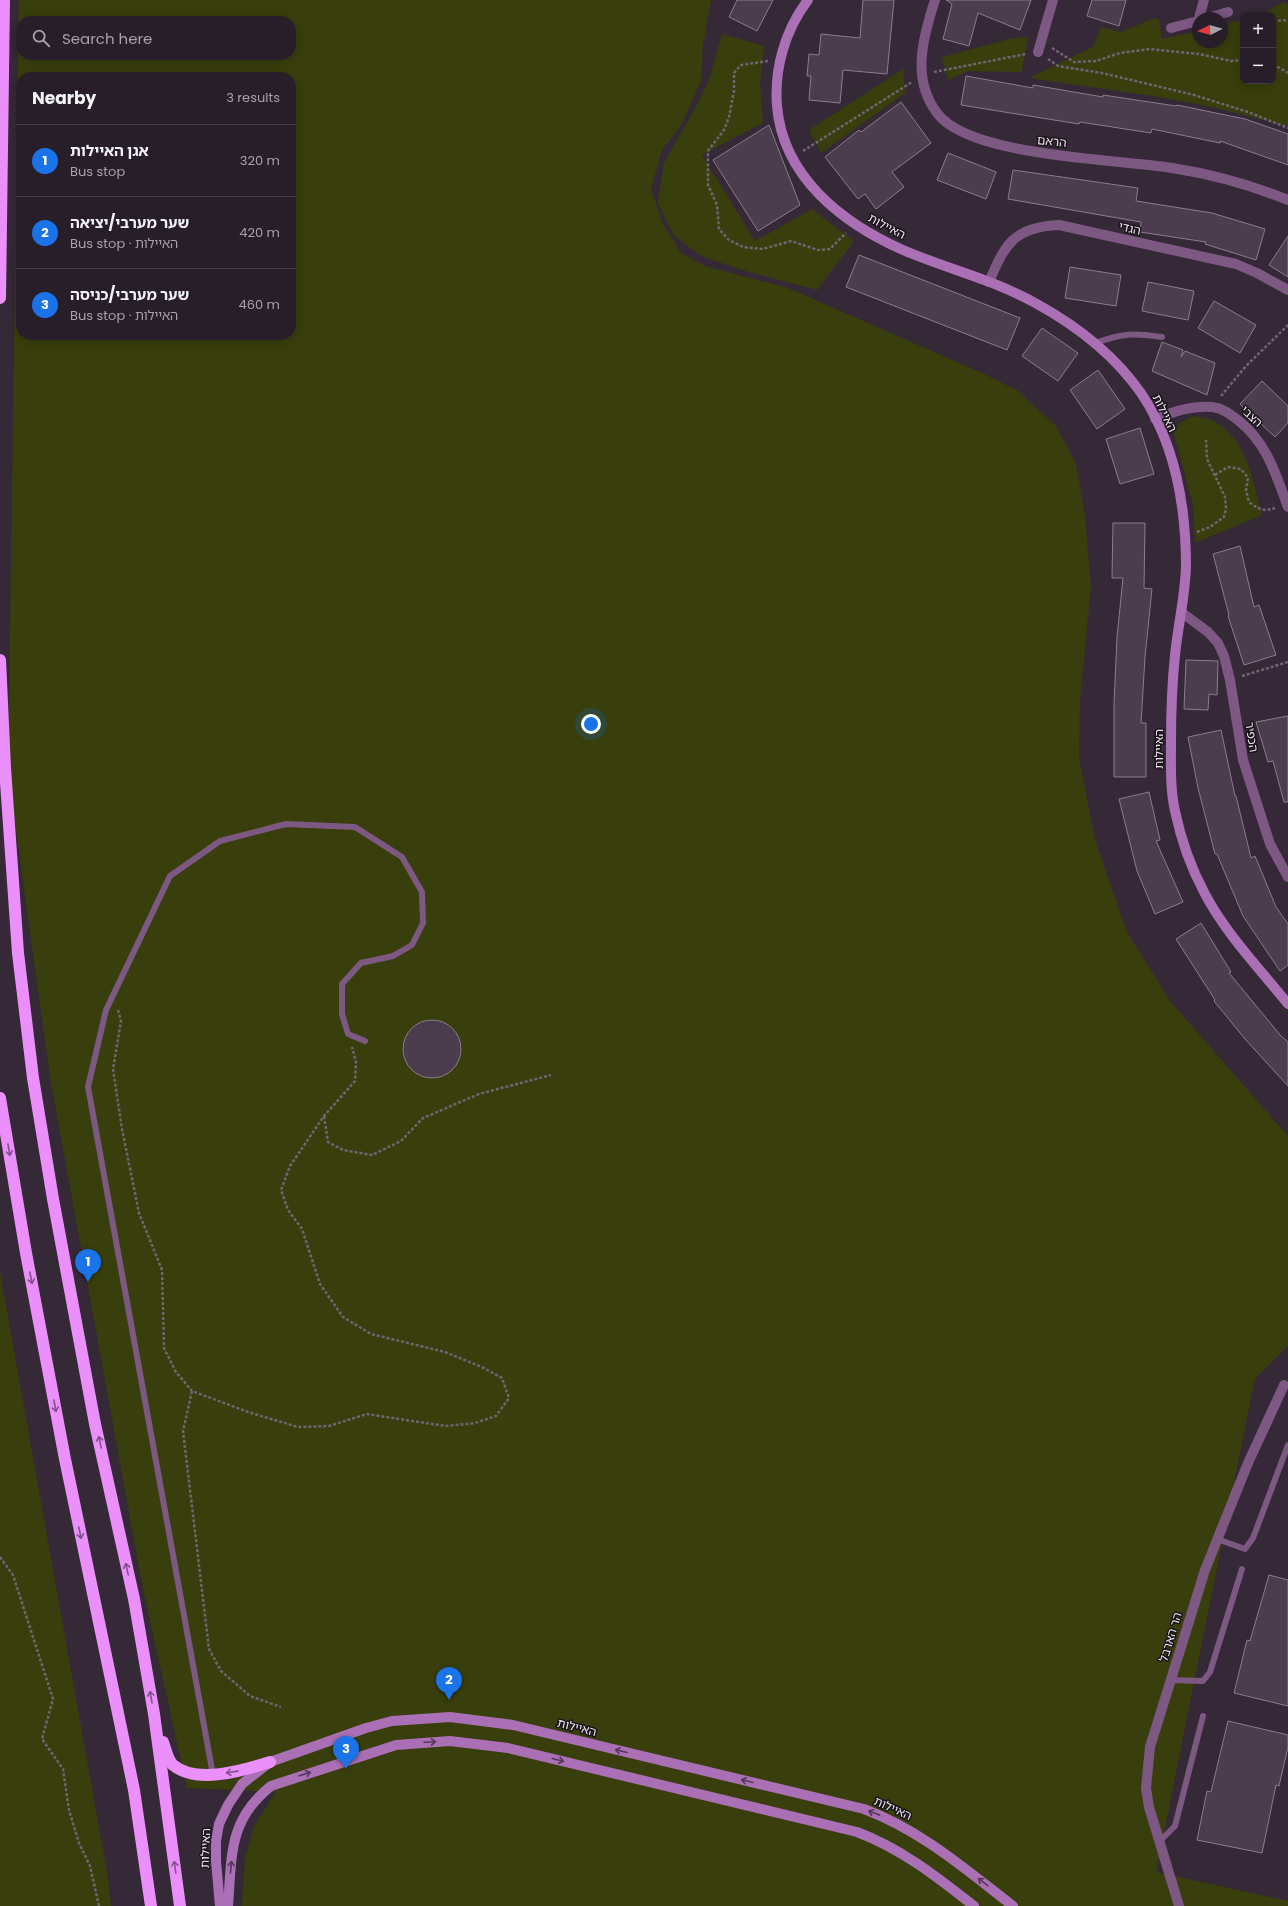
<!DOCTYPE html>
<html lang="en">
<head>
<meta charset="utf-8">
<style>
  body { margin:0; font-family:Poppins,"Noto Sans Hebrew",sans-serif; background:#302731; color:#f1f3f6 }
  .controls { position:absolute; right:12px; top:12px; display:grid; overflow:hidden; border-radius:8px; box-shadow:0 2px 10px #0003 }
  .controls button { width:36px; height:36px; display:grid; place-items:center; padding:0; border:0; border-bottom:1px solid #443c46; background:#281e29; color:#f1f3f6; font:20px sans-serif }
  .compass { position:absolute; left:1192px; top:12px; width:36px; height:36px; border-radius:50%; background:#281e29; box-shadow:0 2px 10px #0003; rotate:265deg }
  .you { position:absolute; left:591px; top:724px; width:14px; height:14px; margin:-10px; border:3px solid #fff; border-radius:50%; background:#1a73e8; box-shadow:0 0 0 6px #1a73e833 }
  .badge { display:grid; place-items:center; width:26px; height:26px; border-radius:50%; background:#1a73e8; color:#fff; font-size:13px; font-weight:700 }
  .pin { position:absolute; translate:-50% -33px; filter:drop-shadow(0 1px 2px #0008) }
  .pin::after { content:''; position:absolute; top:21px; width:14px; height:12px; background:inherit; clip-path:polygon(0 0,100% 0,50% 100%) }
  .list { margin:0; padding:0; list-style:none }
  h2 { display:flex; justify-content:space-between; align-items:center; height:52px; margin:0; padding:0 16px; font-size:17px }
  h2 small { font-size:13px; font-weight:400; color:#a5a2a8 }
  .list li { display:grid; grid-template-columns:26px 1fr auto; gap:12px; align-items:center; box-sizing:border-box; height:72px; padding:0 16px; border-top:1px solid #443c46 }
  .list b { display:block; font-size:15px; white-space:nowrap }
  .list p { margin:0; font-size:13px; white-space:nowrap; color:#a5a2a8 }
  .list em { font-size:13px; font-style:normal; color:#a5a2a8 }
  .icon { flex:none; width:22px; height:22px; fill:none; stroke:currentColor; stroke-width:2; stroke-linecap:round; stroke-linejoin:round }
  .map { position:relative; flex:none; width:1288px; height:1906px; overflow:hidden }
  .search { position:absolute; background:#281e29; box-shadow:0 2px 10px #0003; left:16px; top:16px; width:280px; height:44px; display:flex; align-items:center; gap:10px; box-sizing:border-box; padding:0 14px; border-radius:16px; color:#a5a2a8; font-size:15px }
  .panel { position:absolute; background:#281e29; box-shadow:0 2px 10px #0003; left:16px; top:72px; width:280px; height:268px; border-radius:16px }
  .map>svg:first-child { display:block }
  .green { fill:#383e0c; fill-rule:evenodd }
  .building { fill:#4b3d4d; stroke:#8c7c8e }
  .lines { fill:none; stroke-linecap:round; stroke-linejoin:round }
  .path { stroke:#716573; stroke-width:2.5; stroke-dasharray:3 2; stroke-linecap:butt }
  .lane { stroke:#7d5883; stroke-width:6 }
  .street { stroke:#7d5883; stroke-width:10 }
  .secondary { stroke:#aa6fb4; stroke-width:10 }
  .highway { stroke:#eb8ffb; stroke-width:12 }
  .oneway { stroke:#82518a }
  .oneway2 { stroke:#533858 }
  .labels { text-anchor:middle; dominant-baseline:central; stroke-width:3; stroke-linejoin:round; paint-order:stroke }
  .street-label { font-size:12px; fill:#efe6f0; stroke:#19131a }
</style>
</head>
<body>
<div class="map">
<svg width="1288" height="1906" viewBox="0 0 1288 1906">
  <rect width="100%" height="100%" fill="#352837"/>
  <!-- green -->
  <g class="green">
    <path d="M19,0H711L703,46L701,81L682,124L662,150L651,189L662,222L681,253L705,266L788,288L982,373L1018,391L1056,426L1076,464L1085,516L1091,587L1080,698L1079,758L1095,840L1127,932L1171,1002L1288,1136V1346L1255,1379L1156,1872L1288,1901V1906H242L245,1858L254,1826L276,1792L187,1788L142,1584L50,1077L8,772ZM21,21H291V55H21ZM21,77H291V335H21Z"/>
    <path d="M1284,2L1288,4V126L1216,108L1159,97L1029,78L1093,47L1101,27L1121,32L1152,19H1159L1162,39L1198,31V42H1222V25L1243,19V81H1273V15H1260Z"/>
    <path d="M722,34L764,46L760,84L763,123L702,155L755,241L812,209L854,241L817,290L749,272L703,257L674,236L658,203L664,163L698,103L709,79Z"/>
    <path d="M1028,37L1022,72L968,71L948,80L942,57L1013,38Z"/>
    <path d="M903,69L905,93L821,153L809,130Z"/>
    <path d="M1193,416C1198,417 1205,418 1211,420C1247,436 1253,482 1262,515L1195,543L1193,505L1174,434L1178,424Z"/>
    <path d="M0,1272L108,1878L111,1906H0Z"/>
  </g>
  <!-- building -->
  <g class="building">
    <path d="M737,0H773L757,31L729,17Z"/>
    <path d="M863,0H894L887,74L843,70L840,103L809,100L811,76H807L809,54L819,55L821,34L860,38Z"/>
    <path d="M946,0H1031L1020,30L978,13L969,46L943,39L952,4Z"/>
    <path d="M1092,0H1126L1119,26L1087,16Z"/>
    <path d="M966,76L1033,88V85L1103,97V95L1176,106L1177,105L1245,119L1288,134V165L1220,141V143L1152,129L1151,133L1080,122L1079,124L961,105Z"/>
    <path d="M901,102L931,143L892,172L904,187L876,209L865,194L858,199L825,157L859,130L861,132Z"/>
    <path d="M769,125L800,205L758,231L713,160Z"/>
    <path d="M948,153L996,172L986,199L937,180Z"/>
    <path d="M1013,170L1138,188L1136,201L1212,213L1265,229L1256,260L1205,244L1206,242L1140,232L1141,222L1008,199Z"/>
    <path d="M1288,236V277L1269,265Z"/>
    <path d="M859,255L1020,318L1007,350L846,287Z"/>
    <path d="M1070,267L1121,275L1116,306L1065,298Z"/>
    <path d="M1148,282L1194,291L1188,320L1142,311Z"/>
    <path d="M1214,301L1256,325L1240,353L1198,328Z"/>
    <path d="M1042,328L1078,353L1058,381L1022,356Z"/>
    <path d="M1162,342L1183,350L1181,357L1185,351L1215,363L1207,395L1152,371Z"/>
    <path d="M1098,370L1125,409L1097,429L1070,390Z"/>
    <path d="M1262,381L1288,406V423L1275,437L1240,404Z"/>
    <path d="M1140,428L1154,474L1120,484L1106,439Z"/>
    <path d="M1113,523H1145L1144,588L1152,589L1145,657L1141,723H1146V777H1114V703L1117,637L1123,578H1112Z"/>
    <path d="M1240,546L1254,607L1259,605L1276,655L1244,665L1228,616L1229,615L1213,554Z"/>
    <path d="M1186,660L1218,661L1217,695L1209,694L1208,710L1184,709Z"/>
    <path d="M1288,716V802H1284L1273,761L1268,762L1256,722Z"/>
    <path d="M1221,730L1235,796H1236L1251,858L1255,856L1276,907L1288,924V965L1280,971L1243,916L1217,854H1215L1198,788L1188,737Z"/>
    <path d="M1149,792L1160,840L1156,841L1183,902L1155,914L1137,871L1119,799Z"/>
    <path d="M1201,923L1231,972L1229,973L1281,1036L1288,1042V1086L1245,1039L1214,1001L1215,1000L1176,939Z"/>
    <circle cx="432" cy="1049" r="29"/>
    <path d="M1269,1575L1288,1580V1706L1234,1693L1247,1640L1250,1641Z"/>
    <path d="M1228,1721L1288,1735V1747L1279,1786L1276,1785L1262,1853L1197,1840L1207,1791L1211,1792Z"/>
  </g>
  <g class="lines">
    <!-- path -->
    <g class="path">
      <path d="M1273,21L1288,20"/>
      <path d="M1052,48L1074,62L1096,61L1120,53L1150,49L1199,54L1231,61L1243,60"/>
      <path d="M1048,59L1058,66L1102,73L1194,95L1248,112L1288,128"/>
      <path d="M768,61L741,65L734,73V91L729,117L724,130L708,151V185L717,205L719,229L729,240L743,247L763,249L791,241L818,250L830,249L846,233"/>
      <path d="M1273,64L1288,73"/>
      <path d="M934,72L1026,54"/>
      <path d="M803,151L912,82"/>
      <path d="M1221,396L1246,366L1288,325"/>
      <path d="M1215,475L1228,467L1241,469L1248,478L1246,490L1249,502C1258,509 1264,512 1275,508"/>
      <path d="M1197,532L1210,527L1224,517L1226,508L1225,497L1207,459L1206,440"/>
      <path d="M1242,676L1288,662"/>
      <path d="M118,1010L121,1021L113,1069L122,1129L139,1213L162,1270L164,1348L176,1372L192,1391L248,1412L298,1427L329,1426L367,1414L445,1426L475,1423L496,1416L509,1398L502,1378L484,1368L445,1352L371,1334L343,1317L320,1284L302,1229L288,1210L281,1190L290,1166L324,1116L355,1081L356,1062L352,1047"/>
      <path d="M324,1116L328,1142L343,1150L372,1155L401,1141L423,1118L479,1094L551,1075"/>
      <path d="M192,1391L183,1431L209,1649L221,1671L250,1696L281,1707"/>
      <path d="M0,1557L13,1575L53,1699L42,1739L63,1769L69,1810L79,1843L90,1866L99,1906"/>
    </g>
    <!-- lane -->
    <g class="lane">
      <path d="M1095,343C1124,333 1132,333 1162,337"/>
      <path d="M1217,1539L1245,1549L1253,1538L1288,1445"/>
      <path d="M1170,1680L1203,1681L1210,1672L1242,1569"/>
      <path d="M213,1775L88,1087L106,1010L170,876L220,841L286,824L355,827L402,857L422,892L423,923L412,945L393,956L361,963L342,984V1014L348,1034L365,1041"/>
      <path d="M1159,1842L1175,1826L1203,1716"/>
    </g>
    <!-- street -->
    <g class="street">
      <path d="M935,0C923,37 911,79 937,113C969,157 1117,159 1172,168C1211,174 1251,185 1288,200"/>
      <path d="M1199,18L1204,0"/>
      <path d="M1207,18L1228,12"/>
      <path d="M1171,28L1198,21"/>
      <path d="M1038,52L1053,0"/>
      <path d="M989,282C1005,244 1014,227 1059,225L1236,264L1257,273L1288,290"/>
      <path d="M1155,419C1173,412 1192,405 1212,407C1223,408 1230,414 1239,421C1267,443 1276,475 1288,507"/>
      <path d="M1181,612L1208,632L1218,643L1224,656L1230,680L1243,760L1270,844L1288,877"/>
      <path d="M1179,1906L1149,1807L1146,1788L1150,1747L1205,1570L1248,1463L1284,1385"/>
    </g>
    <!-- secondary -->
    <g class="secondary">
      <path d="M808,0C785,30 774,69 777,106C783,177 842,223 903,250C947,269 995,280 1037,304C1077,326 1115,356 1141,393C1175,443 1186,508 1186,567C1185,596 1178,626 1175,655C1172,684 1171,713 1171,742C1171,765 1170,789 1175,811C1181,840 1191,868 1205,894C1226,934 1260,969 1288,1004"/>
      <path d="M220,1906L216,1861V1841L219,1824L228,1805L242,1784L270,1762L366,1728L392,1721L450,1717L513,1725L864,1809C922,1831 965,1869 1013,1906"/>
      <path d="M228,1906C232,1856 228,1820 271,1786L396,1745L450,1741L508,1748L857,1832C902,1849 937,1877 974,1906"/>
    </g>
    <!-- highway -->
    <g class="highway">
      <path d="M0,298L4,0"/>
      <path d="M0,660L5,768L18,953L33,1078L53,1199L95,1424L134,1599L154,1714L180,1906"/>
      <path d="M0,1098L26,1253L65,1459L134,1790L151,1906"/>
      <path d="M163,1742C166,1750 167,1759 173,1765C197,1785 244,1770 270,1762"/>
    </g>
  </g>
  <!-- one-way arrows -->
  <defs><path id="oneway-shaft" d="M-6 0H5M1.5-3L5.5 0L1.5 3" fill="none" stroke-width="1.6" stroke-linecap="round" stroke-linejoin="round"/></defs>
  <g class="oneway">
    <use href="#oneway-shaft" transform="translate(9 1150) rotate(80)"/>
    <use href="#oneway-shaft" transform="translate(31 1278) rotate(79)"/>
    <use href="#oneway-shaft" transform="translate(55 1406) rotate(79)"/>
    <use href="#oneway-shaft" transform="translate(100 1442) rotate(-102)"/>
    <use href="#oneway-shaft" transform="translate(80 1533) rotate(78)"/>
    <use href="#oneway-shaft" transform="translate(127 1569) rotate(-102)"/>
    <use href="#oneway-shaft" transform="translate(151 1697) rotate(-100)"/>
    <use href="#oneway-shaft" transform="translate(232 1772) rotate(172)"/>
    <use href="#oneway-shaft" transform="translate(175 1867) rotate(-98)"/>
  </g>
  <g class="oneway2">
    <use href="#oneway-shaft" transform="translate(430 1742) rotate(-3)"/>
    <use href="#oneway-shaft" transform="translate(621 1751) rotate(-166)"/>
    <use href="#oneway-shaft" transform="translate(558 1760) rotate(14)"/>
    <use href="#oneway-shaft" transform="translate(305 1774) rotate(-18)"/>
    <use href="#oneway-shaft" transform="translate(747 1781) rotate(-166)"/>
    <use href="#oneway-shaft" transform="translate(874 1813) rotate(-160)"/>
    <use href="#oneway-shaft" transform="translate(231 1867) rotate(-85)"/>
    <use href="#oneway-shaft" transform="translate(983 1882) rotate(-142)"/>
  </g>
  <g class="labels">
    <!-- street labels -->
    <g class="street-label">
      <text transform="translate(1052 141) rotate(6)">הראם</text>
      <text transform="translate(887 226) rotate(28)">האיילות</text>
      <text transform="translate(1130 228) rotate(12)">הגדי</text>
      <text transform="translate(1165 413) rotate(64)">האיילות</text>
      <text transform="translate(1252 416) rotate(43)">הצבי</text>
      <text transform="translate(1252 737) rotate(81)">הכפיר</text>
      <text transform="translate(1158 749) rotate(-90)">האיילות</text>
      <text transform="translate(1170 1637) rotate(-73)">הר הארבל</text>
      <text transform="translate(577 1727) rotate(14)">האיילות</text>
      <text transform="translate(893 1808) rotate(24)">האיילות</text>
      <text transform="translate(205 1848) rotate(-88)">האיילות</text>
    </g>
  </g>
</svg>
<div class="controls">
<button>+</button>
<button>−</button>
</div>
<svg class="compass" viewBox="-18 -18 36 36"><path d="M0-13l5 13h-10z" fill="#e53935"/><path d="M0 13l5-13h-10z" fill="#a5a2a8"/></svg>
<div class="you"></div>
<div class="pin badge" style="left:88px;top:1282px">1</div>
<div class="pin badge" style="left:449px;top:1700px">2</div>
<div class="pin badge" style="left:346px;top:1769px">3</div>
<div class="search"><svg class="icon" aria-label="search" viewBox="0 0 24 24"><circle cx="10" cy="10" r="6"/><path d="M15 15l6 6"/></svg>Search here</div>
<section class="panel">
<h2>Nearby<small>3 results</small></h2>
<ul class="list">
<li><span class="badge">1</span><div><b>אגן האיילות</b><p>Bus stop</p></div><em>320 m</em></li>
<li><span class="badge">2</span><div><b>שער מערבי/יציאה</b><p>Bus stop · האיילות</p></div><em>420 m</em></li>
<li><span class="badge">3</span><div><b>שער מערבי/כניסה</b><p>Bus stop · האיילות</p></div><em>460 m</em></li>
</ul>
</section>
</div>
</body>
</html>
